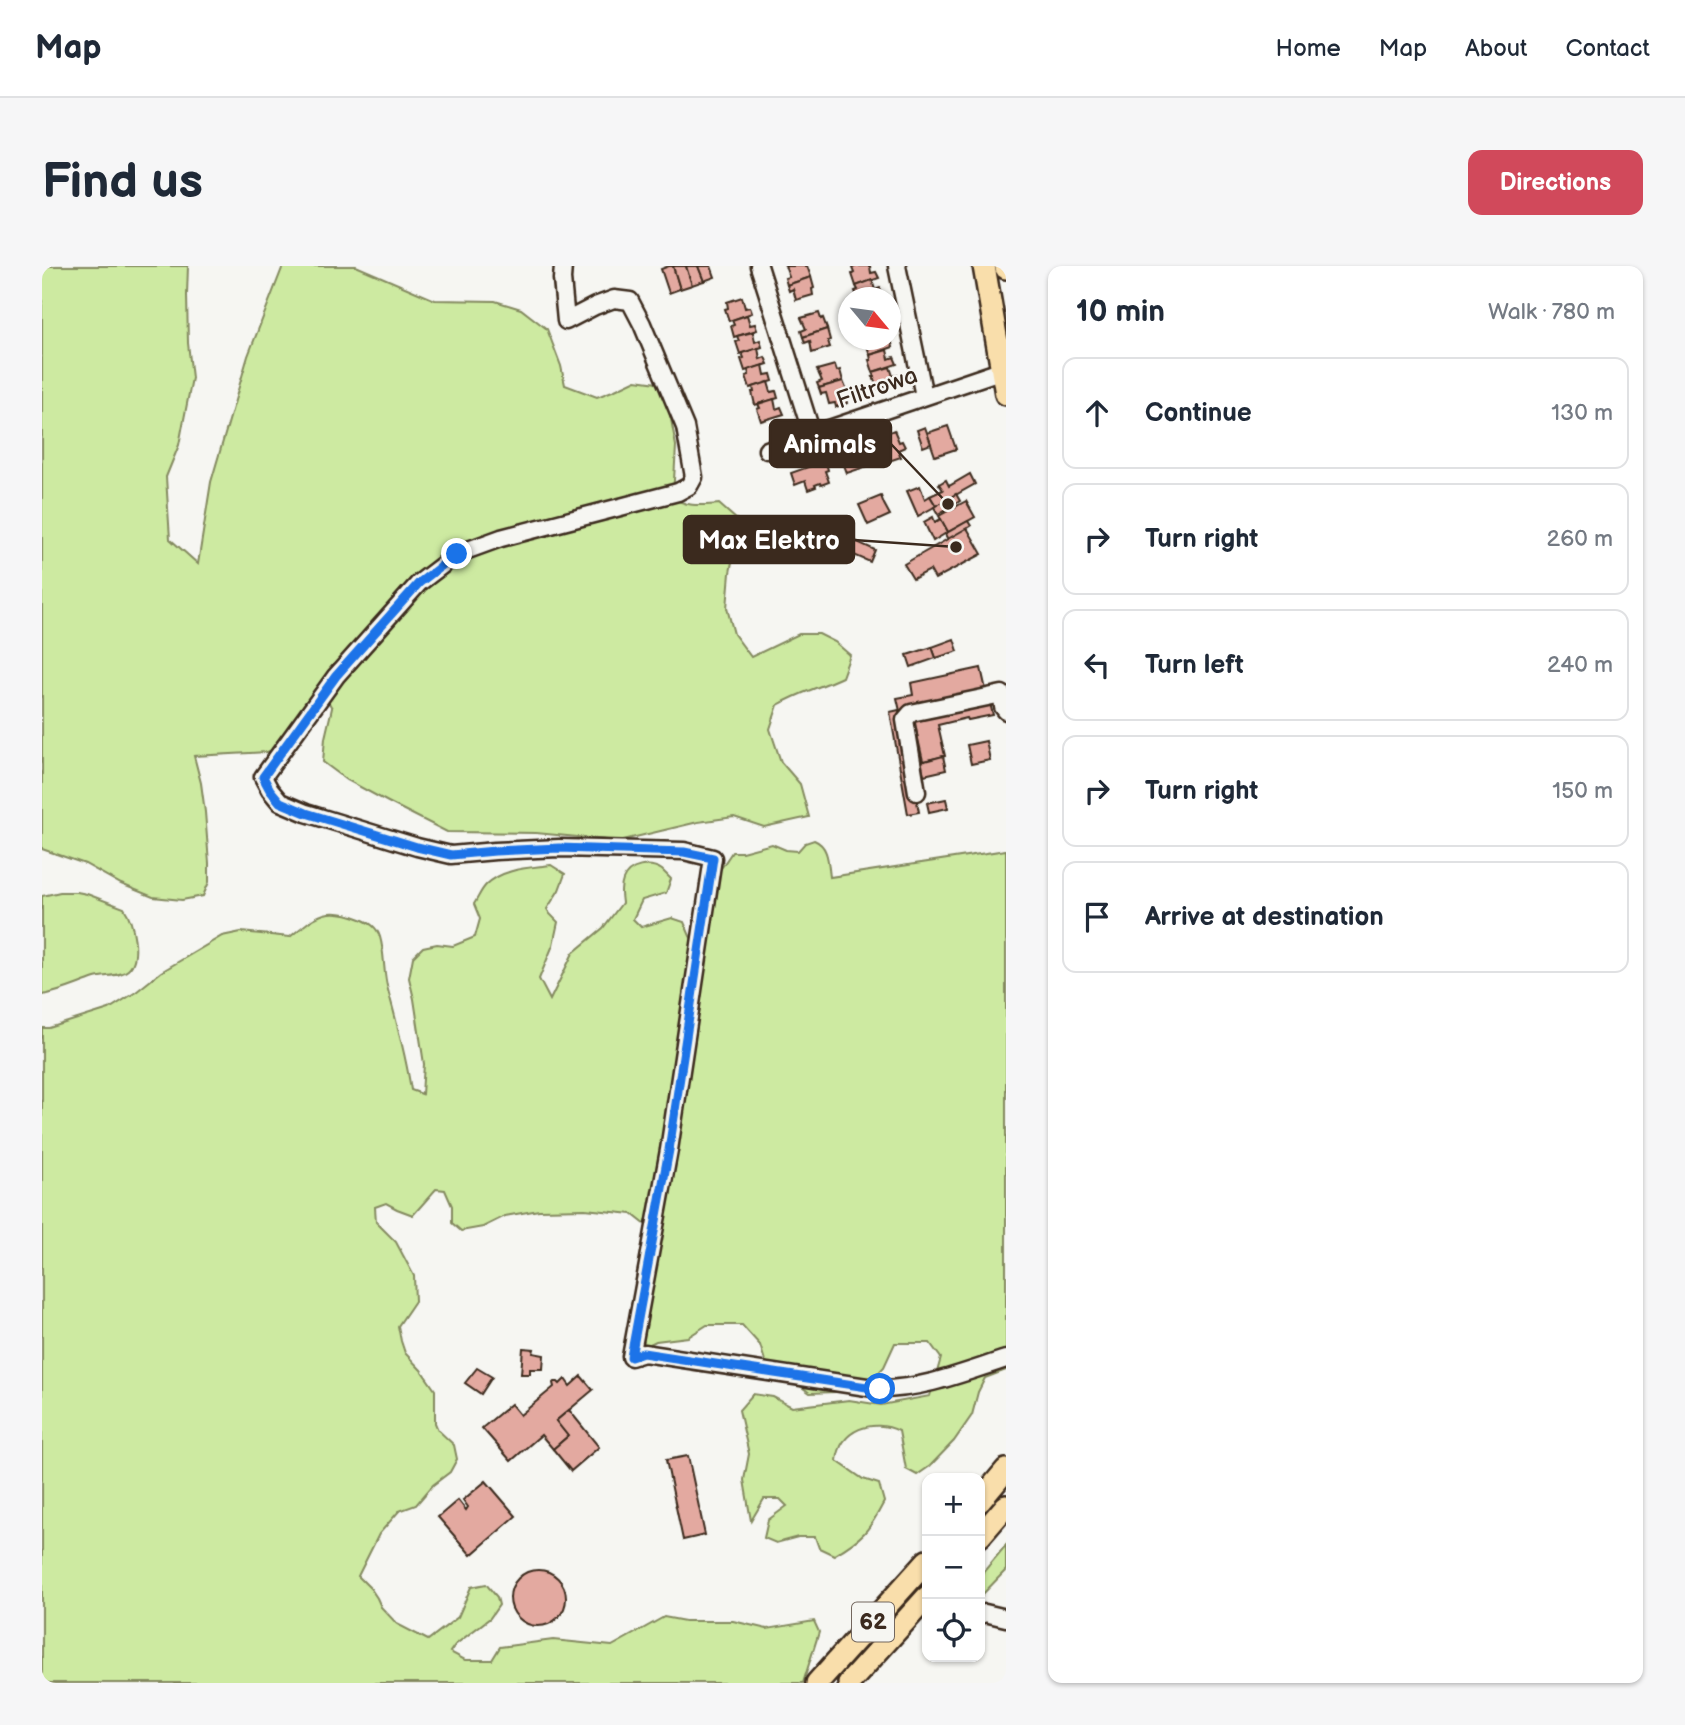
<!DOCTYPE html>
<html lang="en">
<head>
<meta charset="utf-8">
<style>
  body { margin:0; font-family:"Balsamiq Sans",sans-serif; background:#f6f6f7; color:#1f2937 }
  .controls { position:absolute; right:21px; bottom:21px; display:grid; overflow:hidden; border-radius:14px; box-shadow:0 2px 5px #0004 }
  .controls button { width:63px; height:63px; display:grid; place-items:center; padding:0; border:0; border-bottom:2px solid #e0e1e3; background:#fff; color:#1f2937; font:35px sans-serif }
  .compass { position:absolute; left:796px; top:21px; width:63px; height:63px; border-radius:50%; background:#fff; box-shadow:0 2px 5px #0004; rotate:119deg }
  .stop { position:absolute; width:21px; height:21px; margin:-16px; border:5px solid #1a73e8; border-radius:50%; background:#fff }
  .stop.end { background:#1a73e8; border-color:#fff; box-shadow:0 2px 7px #0008 }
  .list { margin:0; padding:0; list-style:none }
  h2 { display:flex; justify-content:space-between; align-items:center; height:91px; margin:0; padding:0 28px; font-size:30px }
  h2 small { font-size:23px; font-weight:400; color:#747a83 }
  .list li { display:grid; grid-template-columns:46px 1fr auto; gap:21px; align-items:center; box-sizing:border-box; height:112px; margin:0 14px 14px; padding:0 14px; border:2px solid #e0e1e3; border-radius:14px }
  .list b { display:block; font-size:26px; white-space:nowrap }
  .list em { font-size:23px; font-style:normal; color:#747a83 }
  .icon { flex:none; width:38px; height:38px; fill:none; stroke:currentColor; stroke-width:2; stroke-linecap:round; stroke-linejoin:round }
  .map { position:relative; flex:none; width:964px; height:1417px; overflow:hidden; border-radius:14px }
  header { display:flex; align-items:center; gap:42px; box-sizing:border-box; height:98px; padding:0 35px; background:#fff; border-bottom:2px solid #e0e1e3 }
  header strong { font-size:33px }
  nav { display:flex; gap:38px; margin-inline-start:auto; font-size:24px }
  .intro { display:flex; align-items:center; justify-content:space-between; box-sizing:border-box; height:168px; padding:0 42px }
  h1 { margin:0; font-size:49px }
  .button { padding:18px 32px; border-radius:14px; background:#d1495b; color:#fff; font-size:24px; font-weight:700 }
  main { display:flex; gap:42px; padding:0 42px }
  aside { flex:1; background:#fff; border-radius:14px; box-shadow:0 2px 5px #0004 }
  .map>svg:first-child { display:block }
  .green { fill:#cdeaa1; stroke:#848a60; stroke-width:2 }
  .building { fill:#e3a9a0; stroke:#3b2a1e; stroke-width:2 }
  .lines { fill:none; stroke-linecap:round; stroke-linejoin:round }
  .minor-casing { stroke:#3b2a1e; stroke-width:21 }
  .major-casing { stroke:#3b2a1e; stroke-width:26 }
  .minor { stroke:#f6f6f2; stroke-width:16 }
  .major { stroke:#f9deab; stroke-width:21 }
  .route { stroke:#1a73e8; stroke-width:9 }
  .labels { text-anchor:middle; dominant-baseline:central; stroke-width:5; stroke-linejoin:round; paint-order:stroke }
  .shield { fill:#f6f6f2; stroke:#73675e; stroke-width:2 }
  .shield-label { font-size:23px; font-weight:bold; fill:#3b2a1e }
  .street-label { font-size:24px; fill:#3b2a1e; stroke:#f6f6f2 }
  .leader { fill:none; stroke:#3b2a1e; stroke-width:2.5 }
  .callout-dot { fill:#3b2a1e; stroke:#f6f6f2; stroke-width:2.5 }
  .callout { fill:#3b2a1e; stroke:#3b2a1e; stroke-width:2.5 }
  .callout-label { font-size:26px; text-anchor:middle; font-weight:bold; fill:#fff }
</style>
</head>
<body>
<header>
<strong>Map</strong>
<nav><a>Home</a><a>Map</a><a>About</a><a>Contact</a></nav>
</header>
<div class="intro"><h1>Find us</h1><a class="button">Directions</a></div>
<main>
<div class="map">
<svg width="964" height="1417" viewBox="0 0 964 1417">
  <rect width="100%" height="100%" fill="#f6f6f2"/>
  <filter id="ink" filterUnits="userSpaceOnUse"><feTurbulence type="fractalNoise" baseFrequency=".0143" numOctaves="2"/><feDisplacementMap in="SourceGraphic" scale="14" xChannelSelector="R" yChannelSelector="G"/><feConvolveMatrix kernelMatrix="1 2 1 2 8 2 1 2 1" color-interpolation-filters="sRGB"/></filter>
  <g filter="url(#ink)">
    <!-- green -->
    <g class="green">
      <path d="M0,0H146L145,29L146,77L150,112L137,179L124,211L128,273L156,298L169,216L206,90L241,0H314L393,34L453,35L479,43L505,63L519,100L523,119L555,131L573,124L594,114L615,117L626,137L634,180L631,231C643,242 662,239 677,238L695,254L693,279L688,307L685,342L692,368L709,391L757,368H777L793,376L808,389L800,411C779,421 756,427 736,439L728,463L739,496L758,518L767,551L722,561L692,551L656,556L577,575L494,567L405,566L346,536L305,514L281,496L283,472L290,442L281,427L246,478L225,486L152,490L159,517L163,546L167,597V616L161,630L140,634L111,631L79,618L43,598L0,583Z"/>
      <path d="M772,574C787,580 786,597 788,611L964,584V1104L943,1112L936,1126L930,1149L912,1175L888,1200L875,1209L864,1203L857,1165C831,1152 798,1163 795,1195L821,1213L837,1218L842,1236C827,1265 821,1272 792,1289L777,1282L773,1271H756L734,1277L722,1272L726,1254L745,1240L738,1233H722L709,1255L702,1214L707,1188L697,1144L711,1128L731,1131L750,1141L807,1134L839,1139L888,1130L899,1092L888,1077H853L842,1101L819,1125L768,1127L723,1095L718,1079L700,1059H665L646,1071L614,1075L602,1081L593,1075L587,1059L603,1001L609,963L590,948L543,943L497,944L463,950L441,961L419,965L410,957V940L403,924L394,923L371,949L355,943L344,937L333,941L334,956L354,976L372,1010L373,1035L356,1060L359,1075L363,1087L379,1104L393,1124V1157L396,1164L412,1179L415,1193L408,1206L391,1219L374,1239L357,1245L337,1268L316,1310L329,1323L335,1332L339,1341L355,1358L386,1374L416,1351L429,1321L444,1318L455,1331L457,1339L448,1352L413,1379L408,1386L423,1394H450L458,1381L511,1374L570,1380L622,1351L643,1355H691L725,1363L772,1355L777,1366L761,1417H0V762H7L67,743L94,726L119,706L180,670L199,666L248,671C275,649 284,639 319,653C328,657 335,661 338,671C343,688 341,707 346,724C355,757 364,790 369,824L380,828L382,798L372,733L367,712L371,691L381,681L395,678L411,680L433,671L438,653L432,638C436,632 439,624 444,619C461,602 488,602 509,599L523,608L517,624L505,643L508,648L516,656L511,679L497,713L508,734L531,687L561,662L580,637C579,629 578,622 581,614C587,599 608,596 620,604C622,606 627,611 629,613L624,627L600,634L591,653L599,661L630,652L642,656L648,670L657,684L674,610L690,586H700L730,578L744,584L756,585L763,577Z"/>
      <path d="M18,626H35L45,628L82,642C91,655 100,692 86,704C78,711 63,709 53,712C35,718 19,726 0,729V630Z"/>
      <path d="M964,1279V1304L938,1331V1310Z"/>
    </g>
    <!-- building -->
    <g class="building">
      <path d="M627,0H631L638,23L627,27L619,3Z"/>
      <path d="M631,0H644L650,19L638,23Z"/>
      <path d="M644,0H656L662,15L650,19Z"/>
      <path d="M656,0H669L673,11L662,15Z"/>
      <path d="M743,0H765L769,11L745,19L743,12L747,11Z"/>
      <path d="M815,0H828L829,7L834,6L837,12L814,20L810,8L812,7L810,2Z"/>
      <path d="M769,11L772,22L770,23L771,29L754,34L751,23L747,25L745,19Z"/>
      <path d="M830,14L833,24L838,22L840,29L833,32H816L813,25L816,24L814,20Z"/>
      <path d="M700,31L703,42L708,41L710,47L687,55L683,43L686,42L685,36Z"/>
      <path d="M777,47L779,53L781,52L785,63L761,71L759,65L764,63L759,52Z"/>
      <path d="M705,49L708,59L713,58L715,64L692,71L689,60L692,59L690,54Z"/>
      <path d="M785,63L788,74L786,75L788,81L770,87L768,75L763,77L761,71Z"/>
      <path d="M711,66L713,76L718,74L720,81L698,88L694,76L697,75L695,70Z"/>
      <path d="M825,74H843L844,76L849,74L851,81L828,89L824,77L826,76Z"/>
      <path d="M716,82L718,93L723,91L726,98L703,105L699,93L702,92L700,87Z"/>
      <path d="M845,84L847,93L852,91L855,98L831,106L827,94H829L828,89Z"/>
      <path d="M721,99L723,109L729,108L731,115L708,122L704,110L707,109L706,104Z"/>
      <path d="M793,99L795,105L798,104L801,115L777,122L775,117L780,115L775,104Z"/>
      <path d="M848,101L851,110L856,109L858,115L836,123L831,111H833L831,106Z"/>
      <path d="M801,115L805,125L802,126L805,137L794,141L793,137L787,138L784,127L779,128L777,122Z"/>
      <path d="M726,116L729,126L734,125L736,132L713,139L710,126H712L711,121Z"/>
      <path d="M732,133L734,143L739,141L742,148L719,155L715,143L718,142L716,138Z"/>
      <path d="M906,160L914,183L893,190L885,167Z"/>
      <path d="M883,161L889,178L881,181L875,164Z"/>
      <path d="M852,164L857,176L860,175L863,181L856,184L859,191L844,196L835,171Z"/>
      <path d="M820,175L829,199L805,207L798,188L812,184L810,178Z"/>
      <path d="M783,193L786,204L783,205L787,216L779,219L778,217L773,219L774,221L766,224L763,215L753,219L749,207L772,199L771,197Z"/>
      <path d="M928,208L933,218L894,240L888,230L901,224L897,218L904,214L907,220Z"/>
      <path d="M878,220L883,233L888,230L894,240L876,250L865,225Z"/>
      <path d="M914,228L918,235L896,248L892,241Z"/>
      <path d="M839,230L842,238L848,249L826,259L817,239Z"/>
      <path d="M924,235L933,251L906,266L897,250Z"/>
      <path d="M891,251L893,256L899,253L906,266L891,275L882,256Z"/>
      <path d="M926,255L929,260L906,274L903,268Z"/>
      <path d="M925,262L940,288L893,313L888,304L871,313L862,298Z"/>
      <path d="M804,268L813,275L833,284L828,296L805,286L797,279Z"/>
      <path d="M912,373L916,385L894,392L890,381Z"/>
      <path d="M890,381L894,392L869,401L865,389Z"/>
      <path d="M939,402L944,424L863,441L864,444L858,445L855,432L871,429L869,417Z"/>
      <path d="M948,437L951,449L926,454L925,452L896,459L903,490L881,495L872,455Z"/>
      <path d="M857,444L877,546L866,548L848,446Z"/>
      <path d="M944,475L948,494L929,498L925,479Z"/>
      <path d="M901,490L904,504L882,509L879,496Z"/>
      <path d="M904,533L906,542L887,546L885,537Z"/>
      <path d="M481,1082L492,1083L491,1087L502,1089L501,1103H488V1108H479Z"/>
      <path d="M435,1102L450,1111L439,1128L423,1117Z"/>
      <path d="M539,1110L551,1124L514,1155L526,1170L511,1183L499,1169L469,1195L440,1162L469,1138L478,1149L512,1121L511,1117L512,1116H516L518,1118L523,1113L528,1120Z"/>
      <path d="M527,1144L557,1181L529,1205L511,1183L526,1170L514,1155Z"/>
      <path d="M646,1190L663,1269L641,1274L624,1194Z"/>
      <path d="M444,1215L474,1250L429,1289L396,1251L416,1234L424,1244L426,1241L421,1234Z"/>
      <circle cx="496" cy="1332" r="28"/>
    </g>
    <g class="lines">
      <defs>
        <g id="minor">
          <path d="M521,0L520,13L524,55L553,40L572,33L588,35L600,58L643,161L652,211L647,220L636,226L459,272L415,288L377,317L294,410L221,511L228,524L238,536L264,547L375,581L409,589L453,585L517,582L642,585L671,592L627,884L589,1091L602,1087L838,1123C882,1123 923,1106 964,1093"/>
          <path d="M717,0L770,168"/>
          <path d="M855,0L882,130"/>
          <path d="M725,184L964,103"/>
          <path d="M875,526L863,454L869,447L960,428L961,441L964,445"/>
          <path d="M938,1349L943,1347L964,1352"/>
        </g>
        <g id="major">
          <path d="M942,0L964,128"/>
          <path d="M964,0V2"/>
          <path d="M938,1235L964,1204"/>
          <path d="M938,1270L964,1240"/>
          <path d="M775,1417L885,1295"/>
          <path d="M807,1417L885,1331"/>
        </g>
      </defs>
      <!-- minor casing -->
      <use href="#minor" class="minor-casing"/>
      <!-- major casing -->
      <use href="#major" class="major-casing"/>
      <!-- minor -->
      <use href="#minor" class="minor"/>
      <!-- major -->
      <use href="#major" class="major"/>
    </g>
  </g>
  <g class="lines" filter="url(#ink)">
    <!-- route -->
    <path class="route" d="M415,288L377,317L294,410L221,511L228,524L238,536L264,547L375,581L409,589L453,585L517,582L642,586L671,592L627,884L589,1091L601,1087L838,1123"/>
  </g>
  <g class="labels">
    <!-- shield labels -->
    <rect class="shield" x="810" y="1336.5" width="42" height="39" rx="5"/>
    <g class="shield-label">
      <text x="831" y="1356">62</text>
    </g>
    <!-- street labels -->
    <g class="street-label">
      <text transform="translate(835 122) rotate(-19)">Filtrowa</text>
    </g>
  </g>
  <!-- callouts -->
  <path class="leader" d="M906 238L849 178M914 281L812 274"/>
  <g class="callout-dot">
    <circle cx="906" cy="238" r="7"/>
    <circle cx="914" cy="281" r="7"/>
  </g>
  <g class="callout">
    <rect x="728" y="154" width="121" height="47" rx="7"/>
    <rect x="642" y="250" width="170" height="47" rx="7"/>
  </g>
  <g class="callout-label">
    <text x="788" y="187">Animals</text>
    <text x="727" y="283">Max Elektro</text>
  </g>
</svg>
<div class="controls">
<button>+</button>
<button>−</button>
<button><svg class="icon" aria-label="locate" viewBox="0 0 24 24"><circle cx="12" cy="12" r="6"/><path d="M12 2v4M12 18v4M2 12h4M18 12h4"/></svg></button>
</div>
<svg class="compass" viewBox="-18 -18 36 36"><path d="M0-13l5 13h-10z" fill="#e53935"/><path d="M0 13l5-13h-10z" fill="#747a83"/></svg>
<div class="stop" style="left:838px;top:1123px"></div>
<div class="stop end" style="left:415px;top:288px"></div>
</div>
<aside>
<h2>10 min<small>Walk · 780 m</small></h2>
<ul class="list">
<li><svg class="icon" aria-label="ahead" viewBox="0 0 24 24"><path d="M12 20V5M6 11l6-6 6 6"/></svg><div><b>Continue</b></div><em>130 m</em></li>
<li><svg class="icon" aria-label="right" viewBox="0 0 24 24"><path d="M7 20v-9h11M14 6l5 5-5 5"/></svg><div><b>Turn right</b></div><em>260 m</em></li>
<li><svg class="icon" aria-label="left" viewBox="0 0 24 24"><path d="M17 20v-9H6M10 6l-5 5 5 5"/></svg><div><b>Turn left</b></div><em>240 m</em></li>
<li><svg class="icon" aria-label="right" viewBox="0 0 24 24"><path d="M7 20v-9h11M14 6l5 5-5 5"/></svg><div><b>Turn right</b></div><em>150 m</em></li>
<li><svg class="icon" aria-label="arrive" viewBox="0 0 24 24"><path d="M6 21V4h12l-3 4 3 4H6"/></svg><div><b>Arrive at destination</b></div></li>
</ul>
</aside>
</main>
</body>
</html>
